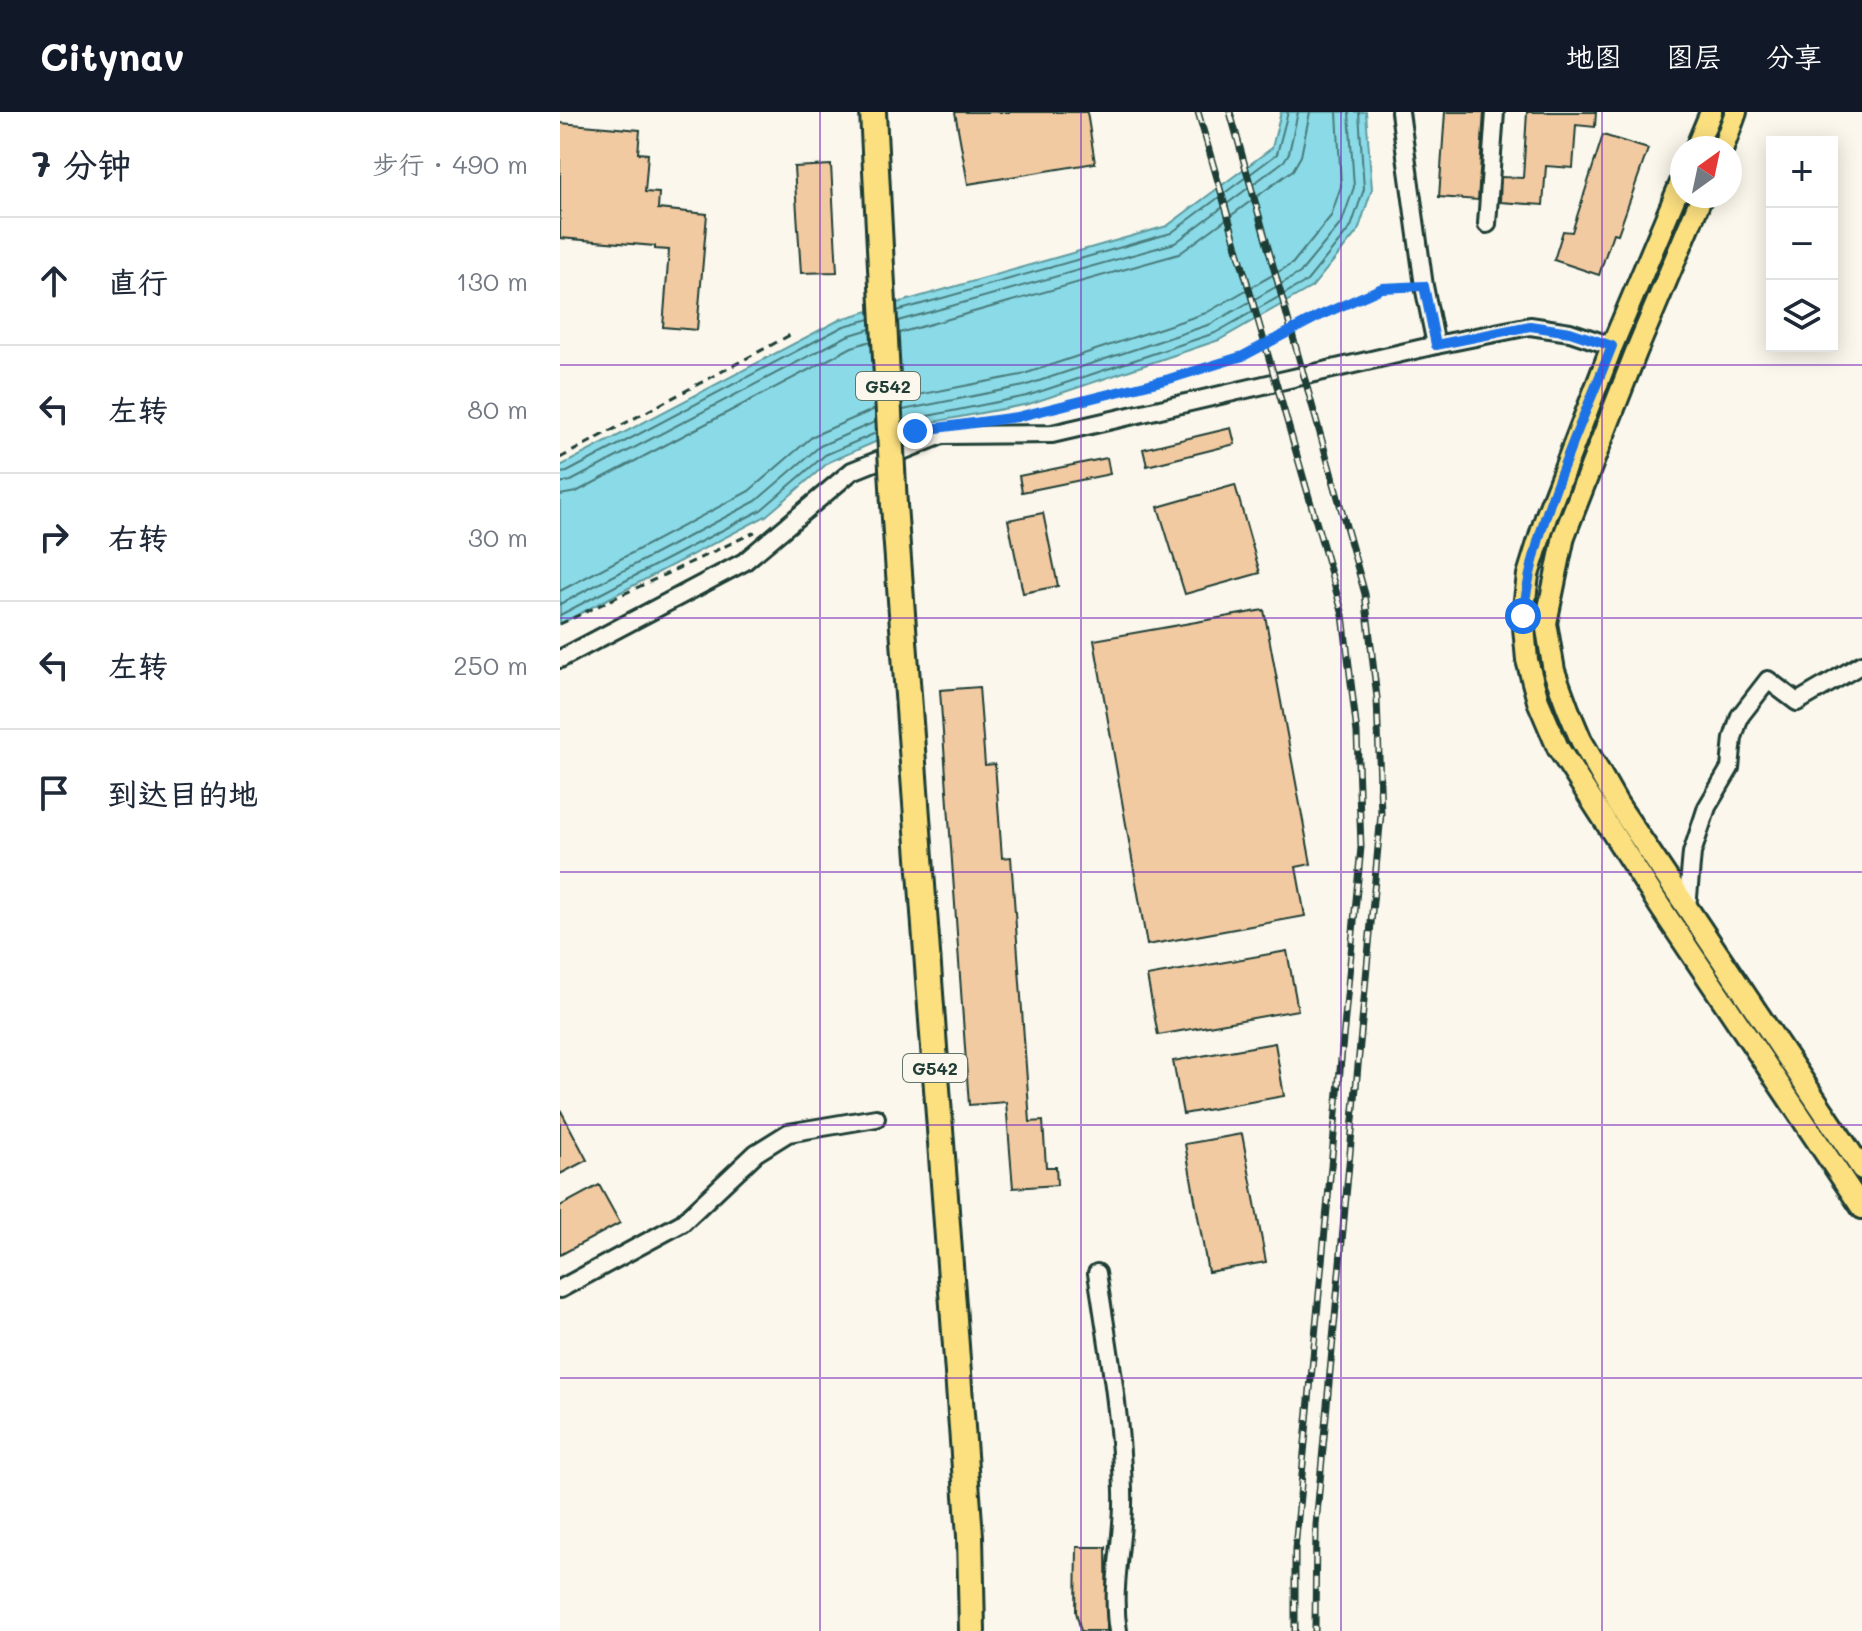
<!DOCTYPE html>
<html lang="zh">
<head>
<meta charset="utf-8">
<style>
  body { margin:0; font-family:Mali,"LXGW WenKai TC",sans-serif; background:#f2f2f3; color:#1f2937 }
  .controls { position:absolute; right:24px; top:24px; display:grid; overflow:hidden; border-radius:0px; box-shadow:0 4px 20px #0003 }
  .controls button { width:72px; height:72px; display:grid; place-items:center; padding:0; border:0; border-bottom:2px solid #e0e1e3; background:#fff; color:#1f2937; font:40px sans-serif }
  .compass { position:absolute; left:1110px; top:24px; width:72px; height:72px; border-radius:50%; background:#fff; box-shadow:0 4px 20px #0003; rotate:33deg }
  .stop { position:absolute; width:24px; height:24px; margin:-18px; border:6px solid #1a73e8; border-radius:50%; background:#fff }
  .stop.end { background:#1a73e8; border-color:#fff; box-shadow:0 2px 8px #0008 }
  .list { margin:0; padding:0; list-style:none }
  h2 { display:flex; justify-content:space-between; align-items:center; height:104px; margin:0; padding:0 32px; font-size:34px }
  h2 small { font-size:26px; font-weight:400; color:#747a83 }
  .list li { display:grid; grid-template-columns:52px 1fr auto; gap:24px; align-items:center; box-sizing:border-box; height:128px; padding:0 32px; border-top:2px solid #e0e1e3 }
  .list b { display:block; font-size:30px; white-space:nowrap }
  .list em { font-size:26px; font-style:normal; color:#747a83 }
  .icon { flex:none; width:44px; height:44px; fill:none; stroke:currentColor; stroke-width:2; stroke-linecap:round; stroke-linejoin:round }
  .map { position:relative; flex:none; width:1302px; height:1519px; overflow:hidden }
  header { display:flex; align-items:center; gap:48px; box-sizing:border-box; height:112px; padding:0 40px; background:#111827; color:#fff }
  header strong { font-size:38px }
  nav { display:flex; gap:44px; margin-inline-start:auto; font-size:28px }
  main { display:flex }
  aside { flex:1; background:#fff }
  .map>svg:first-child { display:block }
  .water { fill:#8adae7; stroke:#5f9b9f; stroke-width:2 }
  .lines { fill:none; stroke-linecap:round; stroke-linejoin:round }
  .shore { stroke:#4a7c7c; stroke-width:2 }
  .building { fill:#f2caa2; stroke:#1f3d34; stroke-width:2 }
  .minor-casing { stroke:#1f3d34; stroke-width:22 }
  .major-casing { stroke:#1f3d34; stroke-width:26 }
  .highway-casing { stroke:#1f3d34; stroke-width:30 }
  .path { stroke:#1f3d34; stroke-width:3; stroke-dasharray:8 6; stroke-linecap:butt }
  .minor { stroke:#fbf7ec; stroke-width:16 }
  .major { stroke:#fce080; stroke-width:20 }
  .highway { stroke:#fce080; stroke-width:24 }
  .rail-casing { stroke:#1f3d34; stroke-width:7 }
  .rail { stroke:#fbf7ec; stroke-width:4; stroke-dasharray:12; stroke-linecap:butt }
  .highway-bridge-casing { stroke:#1f3d34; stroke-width:30; stroke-linecap:butt }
  .highway-bridge { stroke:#fce080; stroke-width:24 }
  .route { stroke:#1a73e8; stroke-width:10 }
  .grid { fill:none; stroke:#7b2cbf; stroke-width:2; stroke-opacity:0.55 }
  .labels { text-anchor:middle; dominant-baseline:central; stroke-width:8; stroke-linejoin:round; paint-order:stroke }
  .shield { fill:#fbf7ec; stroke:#61756b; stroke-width:2 }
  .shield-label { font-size:18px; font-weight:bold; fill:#1f3d34 }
</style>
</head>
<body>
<header>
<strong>Citynav</strong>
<nav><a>地图</a><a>图层</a><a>分享</a></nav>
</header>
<main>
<aside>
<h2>7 分钟<small>步行 · 490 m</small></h2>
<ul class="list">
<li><svg class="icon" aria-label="ahead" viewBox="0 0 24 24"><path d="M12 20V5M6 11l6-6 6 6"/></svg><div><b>直行</b></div><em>130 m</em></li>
<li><svg class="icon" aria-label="left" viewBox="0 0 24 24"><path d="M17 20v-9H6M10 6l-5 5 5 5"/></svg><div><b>左转</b></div><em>80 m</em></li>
<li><svg class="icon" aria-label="right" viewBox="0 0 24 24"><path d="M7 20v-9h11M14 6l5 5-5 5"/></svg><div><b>右转</b></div><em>30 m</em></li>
<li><svg class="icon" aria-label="left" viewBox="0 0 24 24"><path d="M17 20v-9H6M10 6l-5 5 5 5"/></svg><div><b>左转</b></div><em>250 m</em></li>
<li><svg class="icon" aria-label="arrive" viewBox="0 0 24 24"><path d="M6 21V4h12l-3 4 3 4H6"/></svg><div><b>到达目的地</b></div></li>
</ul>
</aside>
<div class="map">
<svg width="1302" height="1519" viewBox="0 0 1302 1519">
  <rect width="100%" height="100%" fill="#fbf7ec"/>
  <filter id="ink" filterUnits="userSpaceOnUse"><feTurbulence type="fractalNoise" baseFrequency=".0125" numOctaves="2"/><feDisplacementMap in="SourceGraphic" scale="16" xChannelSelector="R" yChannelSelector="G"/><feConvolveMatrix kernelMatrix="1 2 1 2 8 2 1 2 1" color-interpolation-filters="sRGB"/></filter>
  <g filter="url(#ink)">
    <!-- water -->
    <path class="water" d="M721,0H806L812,77L798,119L752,175L659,228L469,292L352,314L269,350L206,404L0,512V354L281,207L607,114L712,36Z"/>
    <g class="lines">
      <!-- shore -->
      <g class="shore">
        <path d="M337,199L611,121L717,42L728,0"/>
        <path d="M338,209L615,131L724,49L729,41L738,0"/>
        <path d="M339,221L619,142L733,58L741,44L750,0"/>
        <path d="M342,286L461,263L646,201L732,152L771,104L781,74L777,0"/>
        <path d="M343,298L464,274L651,212L740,161L782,110L794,75L789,0"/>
        <path d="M343,309L467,284L655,221L747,169L791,115L804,77L799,0"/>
        <path d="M0,361L7,360L284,214L310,207"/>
        <path d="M0,371L11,369L287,224L310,217"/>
        <path d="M0,383L16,380L292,235L311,229"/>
        <path d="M0,479L189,379L253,324L315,297"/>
        <path d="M0,492L196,389L260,334L315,310"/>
        <path d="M0,503L201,398L265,343L316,321"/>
      </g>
    </g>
    <!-- building -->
    <g class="building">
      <path d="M395,0H527L535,51L408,72Z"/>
      <path d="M885,0H924L918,88L879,85Z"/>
      <path d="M967,0H1036L1035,15L1016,13L1013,56L986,54L983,93L940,90L941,65L963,66Z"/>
      <path d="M0,11L80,18L78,41L88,42L85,80L99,81L98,97L147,102L137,218L103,215L109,138L95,137V134L0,126Z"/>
      <path d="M1043,23L1088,37L1058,122L1053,121L1039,163L994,148L1003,119L1012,120Z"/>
      <path d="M271,53L277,160L241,161L234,55Z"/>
      <path d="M671,316L675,332L587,354L583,337Z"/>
      <path d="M547,346L550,362L462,380L459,364Z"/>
      <path d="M675,373L700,461L625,482L598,395Z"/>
      <path d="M483,401L498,474L463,481L448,408Z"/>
      <path d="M704,498L751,752L736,755L745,804L587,833L534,528Z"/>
      <path d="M419,575L425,653L435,652L442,746L451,745L470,1010L483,1009L486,1055H496L497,1073L453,1076L446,990L409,993L380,578Z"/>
      <path d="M727,839L738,898L598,923L587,864Z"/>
      <path d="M715,931L724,984L623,1002L613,949Z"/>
      <path d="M0,997L27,1048L0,1062Z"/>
      <path d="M682,1022L706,1150L648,1160L625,1032Z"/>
      <path d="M39,1073L60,1111L0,1143V1094Z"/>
      <path d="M517,1435H546L547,1519H521L516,1500Z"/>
    </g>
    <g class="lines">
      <defs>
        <g id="minor">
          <path d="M840,0L864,174L876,233"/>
          <path d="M927,112L935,0"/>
          <path d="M0,547L184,450L292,359L382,323L492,322L876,233L970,214L1010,220L1052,234"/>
          <path d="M1127,796L1132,741L1147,695L1170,656L1173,626L1180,604L1208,568L1237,590L1302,552"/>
          <path d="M537,1161C548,1233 561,1305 563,1379C565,1426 550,1472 558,1519"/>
          <path d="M0,1177L122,1111L196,1041L228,1021L316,1006"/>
        </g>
        <g id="major">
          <path d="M1136,36L1151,0"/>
          <path d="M1163,36L1176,0"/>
          <path d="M1122,68L1052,234L986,405L968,463L963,504L967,548L978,589L998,636L1101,796L1302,1096"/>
          <path d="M1142,84L1076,240L1004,424L986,511L994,559L1008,597L1021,628L1057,691L1302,1057"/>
        </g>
        <g id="highway">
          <path d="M313,0L321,155"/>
          <path d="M334,393L410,1424L412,1519"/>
        </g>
      </defs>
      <!-- minor casing -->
      <use href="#minor" class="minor-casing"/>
      <!-- major casing -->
      <use href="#major" class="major-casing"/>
      <!-- highway casing -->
      <use href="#highway" class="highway-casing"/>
      <!-- path -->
      <g class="path">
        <path d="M452,306L609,267L683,244L759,204L822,176L848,175"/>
        <path d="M0,346L232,222"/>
        <path d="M0,512L195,420"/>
      </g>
      <!-- minor -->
      <use href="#minor" class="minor"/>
      <!-- major -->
      <use href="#major" class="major"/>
      <!-- highway -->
      <use href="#highway" class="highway"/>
      <defs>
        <g id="rail">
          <path d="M638,0L783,503L797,621L801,735L735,1437V1519"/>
          <path d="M670,0L805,482L817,586L821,702L756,1413L755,1519"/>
        </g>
      </defs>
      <!-- rail casing -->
      <use href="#rail" class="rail-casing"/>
      <!-- rail -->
      <use href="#rail" class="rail"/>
      <defs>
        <path id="highway-bridge" d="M321,155L334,393"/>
      </defs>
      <!-- highway-bridge casing -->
      <use href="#highway-bridge" class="highway-bridge-casing"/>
      <!-- highway-bridge -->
      <use href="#highway-bridge" class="highway-bridge"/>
    </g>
  </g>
  <g class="lines" filter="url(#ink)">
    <!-- route -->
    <path class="route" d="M355,319L457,305L609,267L683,244L759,204L822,176L864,174L876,233L970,214L1010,220L1052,234C1018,321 974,410 963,504"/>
  </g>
  <!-- grid -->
  <path class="grid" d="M260,0V1519M521,0V1519M781,0V1519M1042,0V1519M0,253H1302M0,506H1302M0,760H1302M0,1013H1302M0,1266H1302"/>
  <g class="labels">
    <!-- shield labels -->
    <g class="shield">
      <rect x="296" y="260" width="64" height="28" rx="6"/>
      <rect x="343" y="942" width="64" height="28" rx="6"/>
    </g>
    <g class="shield-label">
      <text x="328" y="274">G542</text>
      <text x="375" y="956">G542</text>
    </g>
  </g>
</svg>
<div class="controls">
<button>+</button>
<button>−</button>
<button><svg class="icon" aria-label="layers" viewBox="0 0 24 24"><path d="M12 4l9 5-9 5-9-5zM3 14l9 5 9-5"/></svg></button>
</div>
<svg class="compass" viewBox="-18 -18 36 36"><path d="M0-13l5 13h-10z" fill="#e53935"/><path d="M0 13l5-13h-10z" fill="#747a83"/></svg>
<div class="stop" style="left:963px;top:504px"></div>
<div class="stop end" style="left:355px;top:319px"></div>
</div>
</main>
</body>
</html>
